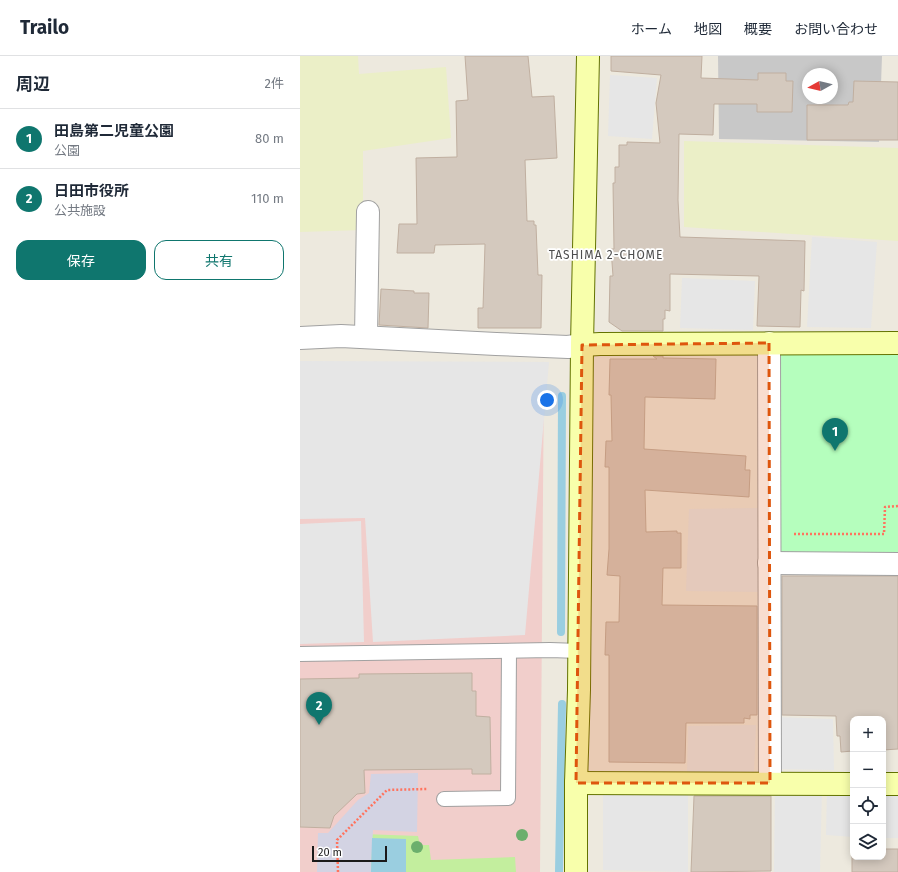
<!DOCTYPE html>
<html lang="ja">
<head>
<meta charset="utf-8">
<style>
  body { margin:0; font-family:"Fira Sans","Noto Sans JP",sans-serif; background:#f6f6f7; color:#1f2937 }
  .controls { position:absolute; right:12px; bottom:12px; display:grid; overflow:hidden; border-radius:8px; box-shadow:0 2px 10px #0003 }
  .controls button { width:36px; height:36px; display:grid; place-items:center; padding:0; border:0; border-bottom:1px solid #e0e1e3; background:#fff; color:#1f2937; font:20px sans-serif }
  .compass { position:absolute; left:502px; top:12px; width:36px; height:36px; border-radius:50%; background:#fff; box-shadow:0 2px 10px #0003; rotate:262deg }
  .scale { position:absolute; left:12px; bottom:10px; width:75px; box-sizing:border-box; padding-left:4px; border:2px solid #1a1a1a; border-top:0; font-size:11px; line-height:14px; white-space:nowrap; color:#1a1a1a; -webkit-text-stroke:3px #fff; paint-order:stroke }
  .you { position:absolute; left:247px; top:344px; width:14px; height:14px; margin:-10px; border:3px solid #fff; border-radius:50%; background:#1a73e8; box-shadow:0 0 0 6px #1a73e833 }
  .badge { display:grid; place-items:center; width:26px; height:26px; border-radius:50%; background:#0f766e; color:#fff; font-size:13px; font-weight:700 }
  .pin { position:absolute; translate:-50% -33px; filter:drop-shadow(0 1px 2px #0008) }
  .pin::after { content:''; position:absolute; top:21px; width:14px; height:12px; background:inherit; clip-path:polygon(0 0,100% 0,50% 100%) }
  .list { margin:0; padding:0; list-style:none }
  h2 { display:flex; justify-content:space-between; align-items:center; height:52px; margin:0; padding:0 16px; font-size:17px }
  h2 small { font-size:13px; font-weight:400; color:#747a83 }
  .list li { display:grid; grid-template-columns:26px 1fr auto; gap:12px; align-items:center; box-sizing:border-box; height:60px; padding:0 16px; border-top:1px solid #e0e1e3 }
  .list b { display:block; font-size:15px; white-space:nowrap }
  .list p { margin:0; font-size:13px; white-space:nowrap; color:#747a83 }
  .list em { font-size:13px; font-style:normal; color:#747a83 }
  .actions { display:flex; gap:8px; padding:12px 16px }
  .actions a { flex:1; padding:9px 0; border:1px solid #0f766e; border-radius:12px; text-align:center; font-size:14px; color:#0f766e }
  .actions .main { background:#0f766e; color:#fff }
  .icon { flex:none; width:22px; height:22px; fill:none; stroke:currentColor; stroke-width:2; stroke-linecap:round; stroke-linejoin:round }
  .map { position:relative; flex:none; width:598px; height:816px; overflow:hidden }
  header { display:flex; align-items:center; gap:24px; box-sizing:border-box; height:56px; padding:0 20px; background:#fff; border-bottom:1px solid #e0e1e3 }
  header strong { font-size:19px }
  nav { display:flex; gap:22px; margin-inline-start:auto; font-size:14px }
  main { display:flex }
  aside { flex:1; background:#fff }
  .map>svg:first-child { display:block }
  .commercial { fill:#f1cecb }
  .religious { fill:#c8c8c8; fill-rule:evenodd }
  .farmland { fill:#ebefc7 }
  .grass { fill:#c3ee9e }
  .park { fill:#b5febd }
  .parking { fill:#e6e6e6 }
  .plaza { fill:#d3d3e3 }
  .water { fill:#9acee0 }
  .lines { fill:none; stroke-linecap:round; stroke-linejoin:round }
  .stream { stroke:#9acee0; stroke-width:8 }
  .building { fill:#d4c9be; stroke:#c0afa0 }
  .lane-casing { stroke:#a1a1a1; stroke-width:16 }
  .street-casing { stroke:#a1a1a1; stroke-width:24 }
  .secondary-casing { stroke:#637300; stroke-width:24 }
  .path { stroke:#ff735e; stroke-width:2.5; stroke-dasharray:2 2; stroke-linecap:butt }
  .lane { stroke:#fff; stroke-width:14 }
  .street { stroke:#fff; stroke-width:22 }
  .secondary { stroke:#f8ffab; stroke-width:22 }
  .tree { fill:#6caf6d }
  .marked { fill:#de560d; fill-opacity:0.2; stroke:#de560d; stroke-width:3; stroke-dasharray:8 5; stroke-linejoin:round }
  .labels { text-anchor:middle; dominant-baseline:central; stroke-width:3.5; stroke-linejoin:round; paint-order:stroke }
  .neighbourhood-label { font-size:12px; letter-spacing:1px; fill:#4d4d4d; stroke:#fff }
</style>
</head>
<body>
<header>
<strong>Trailo</strong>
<nav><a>ホーム</a><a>地図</a><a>概要</a><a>お問い合わせ</a></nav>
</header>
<main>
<aside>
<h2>周辺<small>2件</small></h2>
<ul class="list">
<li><span class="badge">1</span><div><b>田島第二児童公園</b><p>公園</p></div><em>80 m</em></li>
<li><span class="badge">2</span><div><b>日田市役所</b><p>公共施設</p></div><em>110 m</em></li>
</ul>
<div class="actions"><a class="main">保存</a><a>共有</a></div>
</aside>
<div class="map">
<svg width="598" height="816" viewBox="0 0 598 816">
  <rect width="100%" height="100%" fill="#ede9de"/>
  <!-- commercial -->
  <path class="commercial" d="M0,313L244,314L240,816H0Z"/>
  <!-- religious -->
  <path class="religious" d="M418,0H582L579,86L419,83ZM508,18H532V42H508Z"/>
  <!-- farmland -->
  <g class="farmland">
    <path d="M0,0H58L59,18L146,11L151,82L63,95V174L0,176Z"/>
    <path d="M384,85L598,92V185L384,171Z"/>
  </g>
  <!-- grass -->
  <path class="grass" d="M63,778L118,780L120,789H129L131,804L215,801L216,816H64Z"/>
  <!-- park -->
  <path class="park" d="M472,290H598V502L473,501Z"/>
  <!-- parking -->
  <g class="parking">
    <path d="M310,19L357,22L352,83L308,80Z"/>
    <path d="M512,181L577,186L571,272L507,271Z"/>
    <path d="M382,222L455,225L453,274L380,272Z"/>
    <path d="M0,305L249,306L225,579L73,586L65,462L0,463Z"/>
    <path d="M461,452L460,536L386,535L389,453Z"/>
    <path d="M61,465L64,586L0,588V468Z"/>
    <path d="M475,661L533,663L534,714L476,713Z"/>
    <path d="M456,669L454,716L387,717L388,670Z"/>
    <path d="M475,730L522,732L520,816H474Z"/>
    <path d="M388,731V816L303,814V732Z"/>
    <path d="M527,732H553V781L526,779Z"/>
    <rect x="583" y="733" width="15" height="49"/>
  </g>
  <!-- plaza -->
  <path class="plaza" d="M118,717L117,776L73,774L71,816H17L18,777H28L58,744L69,737L71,718Z"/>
  <!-- water -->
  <path class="water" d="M72,782L106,783V816H71Z"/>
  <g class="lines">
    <!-- stream -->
    <g class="stream">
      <path d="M261,576L262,340"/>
      <path d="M259,816L262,648"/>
    </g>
  </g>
  <!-- building -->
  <g class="building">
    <path d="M165,0H228L232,41L254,40L257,102L225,104L227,165H234V169H236L238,219H242L241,272H178V252H183L185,188L135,189L134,197H97L99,168H117L116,102L157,101L156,45L168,44Z"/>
    <path d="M311,0H402L401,22L458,24V17H486V25H493L492,56H457V48H414L413,79L379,78L378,144L380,181L505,185L504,235L501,234L500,271L457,270L459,220L370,218V255L365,254V263H363V275H322L309,266L310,220H313L311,193H314L313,127H315V111H319V89H327V86L360,87L356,47L361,19L311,15Z"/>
    <path d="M554,25L598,26V84H507V49H548L549,46H553Z"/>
    <path d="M81,233L114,235V237H129L128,272L79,269Z"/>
    <path d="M353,300H363V302L416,303L415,343L345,341L344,393L446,400L445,414H450L449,441L345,434L346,476L377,475V477H381V512H363L362,549L457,550V659H450V663L444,662V667H386L385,707L309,706V599H305L306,566H319L320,520L307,519L309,493V411H305L306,385H312L311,339H309L310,303H357Z"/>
    <path d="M482,520H598V693L583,694V663H553V695L541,696L540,680H537L536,660L482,659Z"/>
    <path d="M172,617V635H176V660L190,661L191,718H172V713L64,714L65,737L57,738L34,760L30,772L0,771V623L59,622V618Z"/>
    <path d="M394,740H471V815L391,816Z"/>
    <path d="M552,792L553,801H583V793H598V816H552Z"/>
  </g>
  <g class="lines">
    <defs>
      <g id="lane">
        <path d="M0,598L250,594L279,595"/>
        <path d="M144,743L208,742L209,595"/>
      </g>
      <g id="street">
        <path d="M66,281L68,156"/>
        <path d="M0,282L41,280L196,288L268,291L282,289"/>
        <path d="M469,287L470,727"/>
        <path d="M469,507L598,508"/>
      </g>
      <g id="secondary">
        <path d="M282,289L300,288L598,287"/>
        <path d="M276,727L553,728"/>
        <path d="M583,728H598"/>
        <path d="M276,816V727L279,634L282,289L288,0"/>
      </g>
    </defs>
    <!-- lane casing -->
    <use href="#lane" class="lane-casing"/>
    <!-- street casing -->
    <use href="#street" class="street-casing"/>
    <!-- secondary casing -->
    <use href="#secondary" class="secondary-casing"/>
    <!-- path -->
    <g class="path">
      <path d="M494,478H584L585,451L598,450"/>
      <path d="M38,816L37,784L87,734L127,733"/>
    </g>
    <!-- lane -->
    <use href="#lane" class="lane"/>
    <!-- street -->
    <use href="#street" class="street"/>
    <!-- secondary -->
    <use href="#secondary" class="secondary"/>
  </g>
  <!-- trees -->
  <g class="tree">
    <circle cx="222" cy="779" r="6"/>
    <circle cx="117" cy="791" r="6"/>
  </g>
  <!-- marked area -->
  <path class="marked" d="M469,287L470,727H276L282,289Z"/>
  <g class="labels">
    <!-- neighbourhood labels -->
    <g class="neighbourhood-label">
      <text x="306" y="199">TASHIMA 2-CHOME</text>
    </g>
  </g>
</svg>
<div class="controls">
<button>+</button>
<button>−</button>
<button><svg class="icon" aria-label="locate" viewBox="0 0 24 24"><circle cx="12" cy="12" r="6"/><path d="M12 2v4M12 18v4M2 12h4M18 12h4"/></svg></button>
<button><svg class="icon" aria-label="layers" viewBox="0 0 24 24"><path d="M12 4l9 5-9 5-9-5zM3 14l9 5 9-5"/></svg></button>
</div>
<svg class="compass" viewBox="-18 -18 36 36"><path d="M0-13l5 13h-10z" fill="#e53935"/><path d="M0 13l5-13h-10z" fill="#747a83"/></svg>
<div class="scale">20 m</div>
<div class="you"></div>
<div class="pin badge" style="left:535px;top:395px">1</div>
<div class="pin badge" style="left:19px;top:669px">2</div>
</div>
</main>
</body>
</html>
